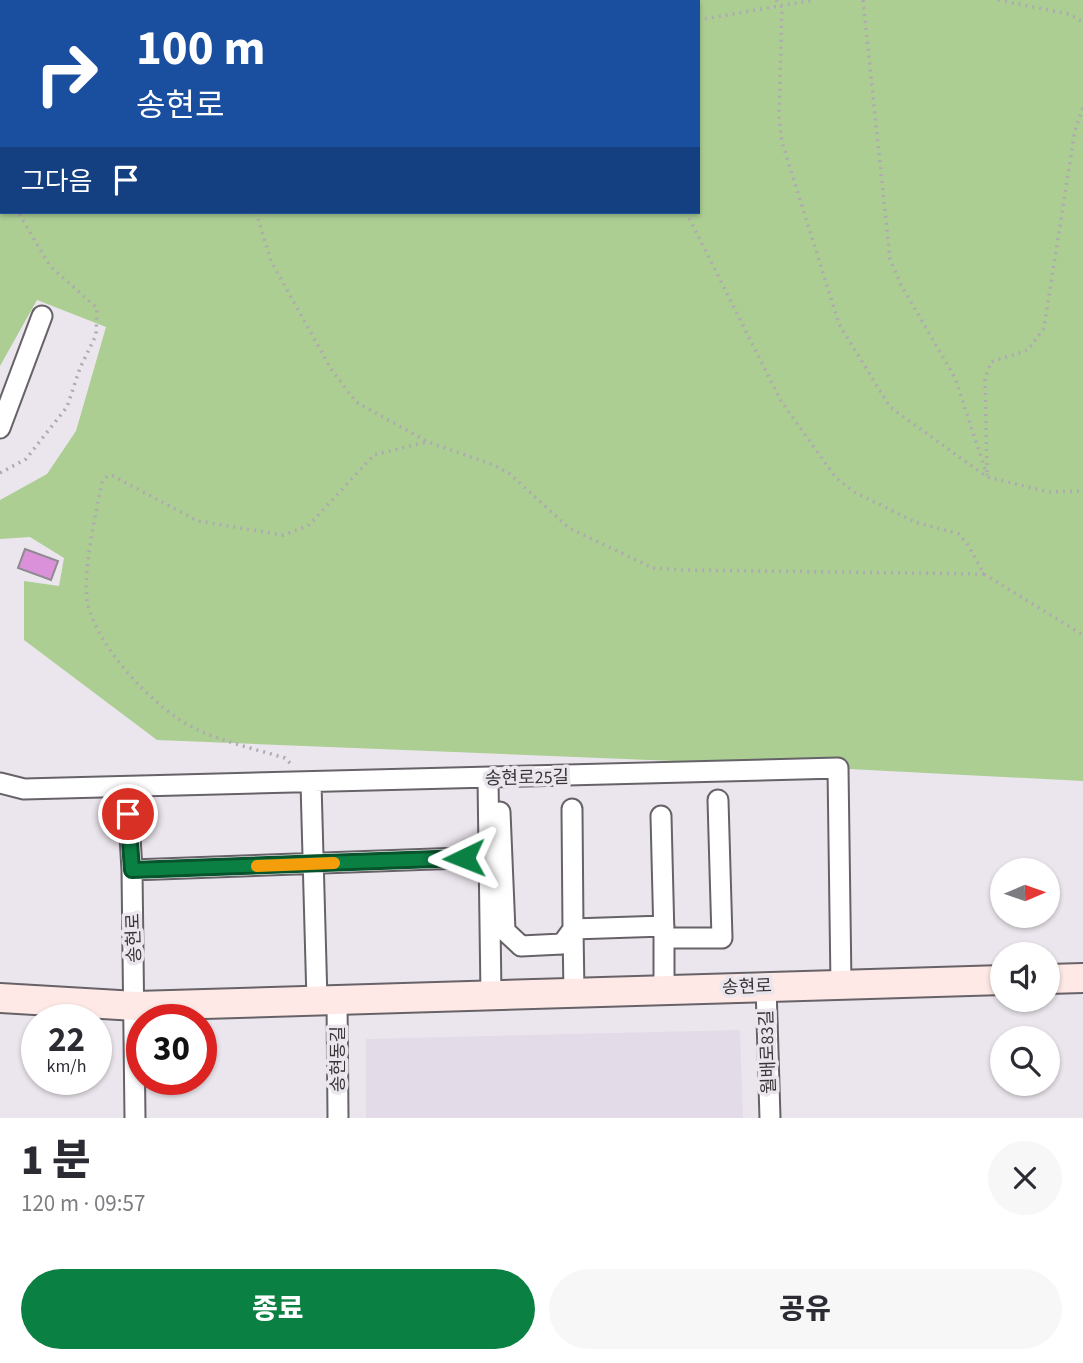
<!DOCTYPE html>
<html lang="ko">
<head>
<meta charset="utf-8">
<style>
  :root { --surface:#fff; --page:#f7f7f7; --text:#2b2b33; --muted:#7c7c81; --accent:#0b8043 }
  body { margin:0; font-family:"Source Sans 3","Noto Sans KR",sans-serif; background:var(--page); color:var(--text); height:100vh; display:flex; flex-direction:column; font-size:26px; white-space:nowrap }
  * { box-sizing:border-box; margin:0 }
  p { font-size:23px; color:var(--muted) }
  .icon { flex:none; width:38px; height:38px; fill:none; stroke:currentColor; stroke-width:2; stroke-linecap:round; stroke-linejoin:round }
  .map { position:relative; height:1118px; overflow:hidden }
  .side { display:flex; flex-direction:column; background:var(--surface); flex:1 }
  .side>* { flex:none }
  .banner { position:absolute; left:0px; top:0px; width:700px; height:214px; box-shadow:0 2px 5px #0004; background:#1a4fa0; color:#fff; overflow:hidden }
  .needle { width:46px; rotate:88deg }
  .fabs { position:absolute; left:990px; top:858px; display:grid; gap:14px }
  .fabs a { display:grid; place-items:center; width:70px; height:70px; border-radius:50%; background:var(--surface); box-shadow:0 2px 5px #0004; font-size:35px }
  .speed { position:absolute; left:21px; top:1004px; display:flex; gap:14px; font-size:35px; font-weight:700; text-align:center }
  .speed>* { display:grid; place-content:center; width:91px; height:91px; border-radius:50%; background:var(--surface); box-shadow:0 2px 5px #0004; line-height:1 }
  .speed small { font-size:18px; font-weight:400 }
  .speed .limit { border:10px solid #d22; background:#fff; color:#111 }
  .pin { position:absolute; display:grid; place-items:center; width:60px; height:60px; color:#fff; margin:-30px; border:4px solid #fff; border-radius:50%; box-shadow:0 2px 7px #0007 }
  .me { position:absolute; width:77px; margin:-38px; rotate:268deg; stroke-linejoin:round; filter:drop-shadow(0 0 5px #0008) }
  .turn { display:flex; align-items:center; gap:24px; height:147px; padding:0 21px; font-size:32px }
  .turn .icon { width:91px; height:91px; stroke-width:2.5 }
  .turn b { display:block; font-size:49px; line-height:60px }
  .then { display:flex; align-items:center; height:66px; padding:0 21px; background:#0003; gap:14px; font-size:26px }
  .round { display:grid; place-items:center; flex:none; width:74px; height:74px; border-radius:37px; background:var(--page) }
  .summary { display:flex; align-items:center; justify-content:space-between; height:119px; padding:0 21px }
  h1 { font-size:42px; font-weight:800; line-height:52px }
  .button { display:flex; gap:14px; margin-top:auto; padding:14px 21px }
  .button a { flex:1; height:80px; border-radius:42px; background:var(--accent); color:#fff; font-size:28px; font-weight:800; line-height:80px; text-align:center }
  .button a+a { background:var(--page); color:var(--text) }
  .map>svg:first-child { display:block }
  .built { fill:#e4dbe9 }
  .green { fill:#acce93; fill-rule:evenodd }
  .building { fill:#da91da; stroke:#8f8a8f; stroke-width:2 }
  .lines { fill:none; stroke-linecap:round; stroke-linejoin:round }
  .street-casing { stroke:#666268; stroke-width:23 }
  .secondary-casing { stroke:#666268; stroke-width:32 }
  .path { stroke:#aeaab0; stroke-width:3.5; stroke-dasharray:2 5; stroke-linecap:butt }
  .street { stroke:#fff; stroke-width:19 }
  .secondary { stroke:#ffe9e6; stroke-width:28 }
  .route-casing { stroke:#07532c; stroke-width:18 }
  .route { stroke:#0b8043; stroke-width:12 }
  .slow { stroke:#f59e0b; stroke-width:12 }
  .labels { text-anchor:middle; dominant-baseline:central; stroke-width:7; stroke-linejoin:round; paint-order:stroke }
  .street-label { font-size:18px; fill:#373538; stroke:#ebe6ed }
</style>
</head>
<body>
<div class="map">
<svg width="1083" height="1118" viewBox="0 0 1083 1118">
  <rect width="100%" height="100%" fill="#ebe6ed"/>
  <path class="built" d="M740,1030L743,1118H366V1039Z"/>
  <path class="green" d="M0,0H1083V781L772,765L157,740L24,640V581L59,586L64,558L30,537L0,539V500L47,474L76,431L106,327L37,300L0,366ZM2,2H698V212H2Z"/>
  <path class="building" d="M25,549L58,561L51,580L18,568Z"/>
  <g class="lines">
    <defs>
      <path id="street" d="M0,428L42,316
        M488,779L491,995
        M0,783L24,789L838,768L841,985
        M311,783L317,1001
        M127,787L132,870L489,857
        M500,812L505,931L521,946L562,944L573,929L572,809
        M661,816L664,937
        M132,870L135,1118
        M766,986L770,1118
        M664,989V938H722L718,800
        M574,993L573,929L664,926
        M337,1000L338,1118"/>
      <path id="secondary" d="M1048,979L1083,978
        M0,998L136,1006L1003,980"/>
    </defs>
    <use href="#street" class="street-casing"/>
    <use href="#secondary" class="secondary-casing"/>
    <path class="path" d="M208,0V2
      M318,0L322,2
      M776,0L782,7L779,119L782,142L839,324L890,407L987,477L1049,492L1083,491
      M863,0L890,259L901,285L955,378L987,475
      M998,0L1069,14L1083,22
      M644,2L646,0
      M698,20L814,0
      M0,177L2,180
      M256,212L271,261L331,369L356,402L428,442L494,465L510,474L569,528L653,568L685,570L984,574
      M686,212L781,401L836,478L854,492L915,522L959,534L968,545L984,574L1083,635
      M987,472L985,378L991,362L1028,350L1044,328L1075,130L1083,107
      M0,473L26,459L67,407L80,368L96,335L97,308L50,266L18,212
      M290,763L285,758C255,749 223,742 194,728C154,708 99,649 88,605C81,578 96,512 102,483L107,476H113L198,521L283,535L308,526L374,455L426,442"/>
    <use href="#street" class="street"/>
    <use href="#secondary" class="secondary"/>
  </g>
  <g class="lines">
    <defs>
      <path id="route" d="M128,814L132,870L464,858"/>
    </defs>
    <use href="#route" class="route-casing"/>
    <use href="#route" class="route"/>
    <path class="slow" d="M257,866L334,863"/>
  </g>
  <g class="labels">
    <g class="street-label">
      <text transform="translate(527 778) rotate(-1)">송현로25길</text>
      <text transform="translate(134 938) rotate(-92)">송현로</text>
      <text transform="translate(747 987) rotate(-2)">송현로</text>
      <text transform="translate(768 1052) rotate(-92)">월배로83길</text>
      <text transform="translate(338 1059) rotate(-90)">송현동길</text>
    </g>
  </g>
</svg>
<div class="fabs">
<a><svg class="needle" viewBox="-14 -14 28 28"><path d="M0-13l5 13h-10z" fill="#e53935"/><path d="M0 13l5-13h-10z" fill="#7c7c81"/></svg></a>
<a><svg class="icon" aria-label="sound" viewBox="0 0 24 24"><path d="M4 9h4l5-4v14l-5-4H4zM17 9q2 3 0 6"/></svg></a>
<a><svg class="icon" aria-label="search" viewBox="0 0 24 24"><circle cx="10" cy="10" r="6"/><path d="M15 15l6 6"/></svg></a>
</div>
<div class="speed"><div>22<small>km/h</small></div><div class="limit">30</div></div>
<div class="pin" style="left:128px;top:814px;background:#d93025"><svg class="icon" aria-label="arrive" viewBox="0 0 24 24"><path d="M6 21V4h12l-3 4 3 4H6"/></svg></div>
<svg class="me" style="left:464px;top:858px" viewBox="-20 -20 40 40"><path d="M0-17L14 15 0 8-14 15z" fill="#0b8043" stroke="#fff" stroke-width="4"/></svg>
<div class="banner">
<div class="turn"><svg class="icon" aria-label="right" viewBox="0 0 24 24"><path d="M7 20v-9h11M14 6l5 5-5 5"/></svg><div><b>100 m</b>송현로</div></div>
<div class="then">그다음<svg class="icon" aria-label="arrive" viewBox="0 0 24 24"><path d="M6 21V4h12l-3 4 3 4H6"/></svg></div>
</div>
</div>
<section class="side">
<div class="summary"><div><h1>1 분</h1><p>120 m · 09:57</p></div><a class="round"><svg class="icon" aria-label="close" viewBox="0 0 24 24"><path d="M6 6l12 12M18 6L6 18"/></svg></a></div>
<div class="button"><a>종료</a><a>공유</a></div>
</section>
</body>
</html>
